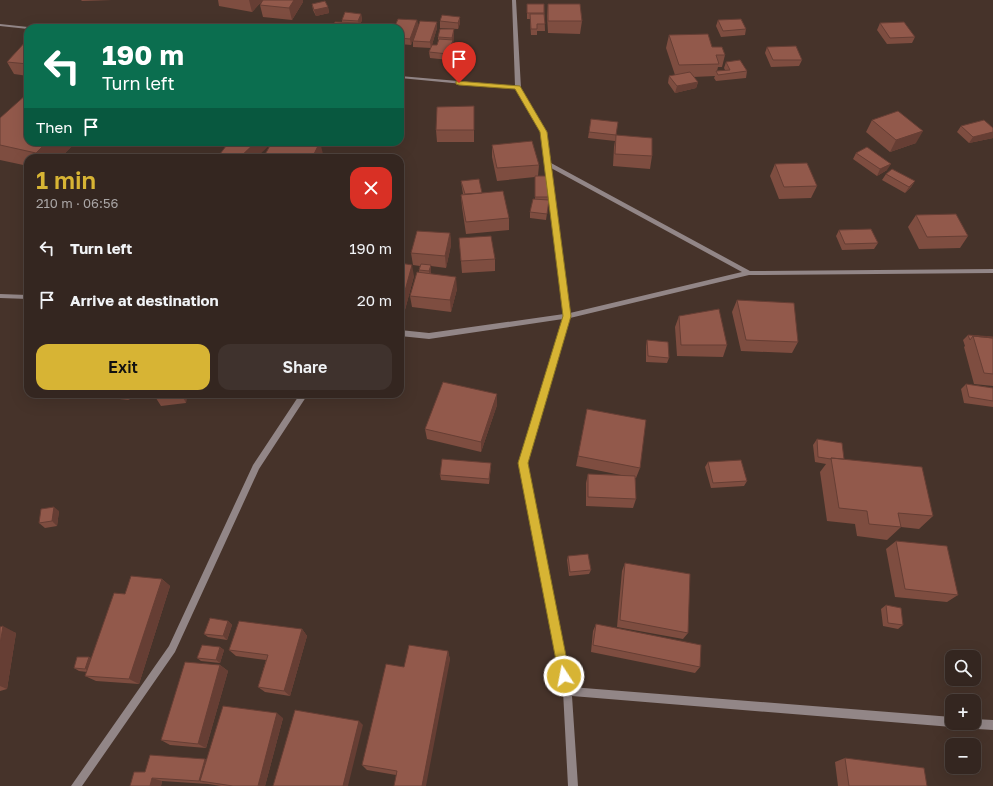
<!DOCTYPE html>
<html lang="en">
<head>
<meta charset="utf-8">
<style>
  :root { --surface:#342620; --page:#3f322d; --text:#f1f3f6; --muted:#a9a5a5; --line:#4e433e; --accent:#d7b434 }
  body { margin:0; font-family:"Golos Text",sans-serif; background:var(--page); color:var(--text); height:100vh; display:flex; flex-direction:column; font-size:15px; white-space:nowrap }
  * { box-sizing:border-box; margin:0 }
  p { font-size:13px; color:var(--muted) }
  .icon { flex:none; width:22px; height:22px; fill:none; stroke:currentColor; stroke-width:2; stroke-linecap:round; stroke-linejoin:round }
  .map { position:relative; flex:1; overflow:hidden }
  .details { position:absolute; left:24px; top:154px; width:380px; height:244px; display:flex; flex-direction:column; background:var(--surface); border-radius:12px; box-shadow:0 4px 16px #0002,0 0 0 1px var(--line) }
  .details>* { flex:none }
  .top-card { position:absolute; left:24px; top:24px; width:380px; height:122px; border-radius:12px; box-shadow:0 4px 16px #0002,0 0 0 1px var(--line); background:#0b6e4f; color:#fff; overflow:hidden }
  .buttons { position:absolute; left:945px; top:650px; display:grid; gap:8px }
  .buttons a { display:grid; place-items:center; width:36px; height:36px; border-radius:8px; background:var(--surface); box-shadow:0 4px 16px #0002,0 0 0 1px var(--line); font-size:20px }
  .pin { position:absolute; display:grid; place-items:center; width:34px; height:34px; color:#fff; margin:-41px -17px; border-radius:50% 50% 50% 0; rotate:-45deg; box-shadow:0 0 4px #0007 }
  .pin .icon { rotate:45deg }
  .me { position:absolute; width:44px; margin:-22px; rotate:349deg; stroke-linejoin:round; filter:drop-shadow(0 0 3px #0008) }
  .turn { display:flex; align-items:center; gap:14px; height:84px; padding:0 12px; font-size:18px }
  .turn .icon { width:52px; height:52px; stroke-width:2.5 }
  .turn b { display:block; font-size:28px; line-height:34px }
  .then { display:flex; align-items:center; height:38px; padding:0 12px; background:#0003; gap:8px; font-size:15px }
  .round { display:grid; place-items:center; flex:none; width:42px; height:42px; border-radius:12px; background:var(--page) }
  .headline { display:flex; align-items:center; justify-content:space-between; height:68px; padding:0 12px }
  h1 { font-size:24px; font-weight:600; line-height:30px; color:var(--accent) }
  .cta { display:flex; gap:8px; margin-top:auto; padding:8px 12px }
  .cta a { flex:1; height:46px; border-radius:12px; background:var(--accent); color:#111; font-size:16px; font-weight:600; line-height:46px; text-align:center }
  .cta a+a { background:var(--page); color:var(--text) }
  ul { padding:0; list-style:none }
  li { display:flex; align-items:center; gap:12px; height:52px; padding:0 12px }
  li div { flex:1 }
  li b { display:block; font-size:15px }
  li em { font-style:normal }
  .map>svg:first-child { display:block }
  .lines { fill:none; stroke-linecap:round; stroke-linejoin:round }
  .minor { fill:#928687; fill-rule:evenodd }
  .wall { fill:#7e4d40 }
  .shaded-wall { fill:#663e34 }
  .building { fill:#92594b; stroke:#663e34 }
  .route { fill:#d7b434; stroke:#8c7522 }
</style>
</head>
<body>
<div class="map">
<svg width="993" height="786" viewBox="0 0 993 786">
  <rect width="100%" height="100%" fill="#46332a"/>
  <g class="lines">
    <path class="minor" d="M512,0H516L521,88L547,132L551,163L750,271L993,269V273L749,275L570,318L527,463L571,687L952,717V723H956L955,725L952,727L572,696L578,786H568L563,691L519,463L563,319L429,339L400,336V330L429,333L564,314L541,132L516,89L400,78V76L515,86ZM551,168L742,272L570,313Z
      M0,24L28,27L30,28H28V29L0,26Z
      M0,294L28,295V299L0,298Z
      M300,394H308L259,469L175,652L82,786H71L169,646L253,465Z
      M974,719L993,720V730L961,728L958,726L956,723H974Z"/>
  </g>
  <path class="wall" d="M81,0H112L82,1Z
    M218,0H303V2L292,20L263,17L260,5L263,0L252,12L219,6Z
    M312,4L328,7L329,13L316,16L313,10Z
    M527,4H544L545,31H537V35H531L530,19H527Z
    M548,4L582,21L580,34L548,33L547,16Z
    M361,14L362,20L360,25L342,22V20Z
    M460,17V23L458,29L440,28V21Z
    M417,20L418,27L411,45L400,44V28Z
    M718,20L746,29L745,35L721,37L716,26Z
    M437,22V28L431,48L437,45L438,42V37L454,29L453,47L449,60L430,58L429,52L431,48L413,47V41Z
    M880,23L915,37L912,43L887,44L877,30Z
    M669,35L712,47L725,55L722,67H718L717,71L725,70L724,68L726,62L747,71L746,78L716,81L714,78L715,76L693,77L698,82L696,88L675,93L668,83L669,76L675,75L666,48Z
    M28,39V76L14,74L7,62Z
    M767,47L802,60L799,66L771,67L765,53Z
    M0,118L28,142H76L60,158H28V166L0,160Z
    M474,119V142H437L436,130Z
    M591,119L652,156L650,169L613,166L614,147L615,141L588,138Z
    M872,120L916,143L890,152L866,132Z
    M961,126L993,138L969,143L957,132Z
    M492,145L539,165L538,176L548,197V200H549L546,220L530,218V212L535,199V177L497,181L492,157Z
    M856,153L887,170L877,176L853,159Z
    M775,164L817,186L811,198L779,199L770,176Z
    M886,174L915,181L911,187L905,193L882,180Z
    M461,181L482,193L509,218V230L466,234L462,207L461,195L463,194L462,188Z
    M916,215L968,236L960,248L919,249L908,227Z
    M839,230L878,243L874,249L842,250L836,236Z
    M450,233L451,245L446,268L431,266V274L457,289L451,312L412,307L410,296L419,273V270L420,266L413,265L411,253Z
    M459,238L495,259V271L462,273Z
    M400,263L414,276L402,321H400Z
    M737,300L798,342L792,353L741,351L732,312Z
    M679,316L727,345L723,357L677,356L675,327Z
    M968,335L993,337V386L974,384L964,347L965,346L963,340Z
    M647,340L669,358L667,363L646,362V346Z
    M966,384L993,388V407L964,403L961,389Z
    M80,394H132L129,400L80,395Z
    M154,394H187L186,403L161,406L154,395Z
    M497,405L481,452L427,439L425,429Z
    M587,409L640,468L636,478H635L636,499L633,508L586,506V483L588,474L621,475L576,466Z
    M817,439L844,459L933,516L919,529L901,527L887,540L857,536L855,524L827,521L820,472L826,464L815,462L813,445Z
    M708,462L747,481L744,486L711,488L705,467Z
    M491,463L489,484L441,480L440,475Z
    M59,511L57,526L45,528L39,523Z
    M896,541L958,595L947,602L895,597L886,549Z
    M568,556L591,570L589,574L569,576L567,560Z
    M625,563L688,633L683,639L617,627L622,571Z
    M162,579L170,586L139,684L96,681L85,676L87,672L79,671L74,668L89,657L91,658Z
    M886,605L903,625L898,629L883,626L881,609Z
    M228,621L232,625L227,640L208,637L204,634Z
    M596,624L700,667L695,673L591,652L593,631Z
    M0,627L16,633L7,689L0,691Z
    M302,629L307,636L290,696L265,692L258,687L266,660L236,656L229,650Z
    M220,647L224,650L220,663L201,661L197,658Z
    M448,651L450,660L396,775L367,770L362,765L404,667Z
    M220,665L228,671L206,748L170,745L161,740Z
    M283,718L265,786H221L208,784L162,781L161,786H130L145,772L207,759Z
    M845,758L927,786H838L835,762Z"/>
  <path class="shaded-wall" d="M249,0H263L252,12Z
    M294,0H303V2L292,20L289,8Z
    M328,7L329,13L316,16L314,10Z
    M361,14L362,20L360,25V28H358L359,25L358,21Z
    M460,17V23L458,29V23Z
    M417,20L418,27L411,45L410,39Z
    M437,22V28L431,48L430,42Z
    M454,29L453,47L449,60L448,54L452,43V38Z
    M698,82L696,88L675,93L677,86Z
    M923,131L916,143L890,152L896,140Z
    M993,132V138L969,143L973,137Z
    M47,142H76L60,158H39L36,153Z
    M256,142H273L256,158H239Z
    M320,142L323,154L321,158H312Z
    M891,164L887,170L877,176L880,169Z
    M915,181L911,187L905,193L909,187Z
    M450,233L451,245L446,268L445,256Z
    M412,265L414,276L402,321L400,309Z
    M431,265V271L430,277L429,271Z
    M456,277L457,289L451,312L450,300Z
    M124,394H132L129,400Z
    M181,394H187L186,403Z
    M497,394V405L481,452V442Z
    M491,463V468L489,484V479Z
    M54,507L59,511L57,526L52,521Z
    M162,579L170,586L139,684L129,679Z
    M228,621L232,625L227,640L223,636Z
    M3,626L16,633L7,689L0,686V644Z
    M302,629L307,636L290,696L284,691Z
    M220,647L224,650L220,663L216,660Z
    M448,651L450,660L426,786H422Z
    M89,657L94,660L91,672L85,669Z
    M220,665L228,671L206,748L198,744Z
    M277,713L283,718L265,786H258Z
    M359,721L363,725L348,786H343Z
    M205,759L213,762L200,781L208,784L199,781Z
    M152,778L162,781L161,786H150Z"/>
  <path class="building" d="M263,0H294L289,8L260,5Z
    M325,1L328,7L314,10L312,4Z
    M527,4H544V13H527Z
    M548,4H580L582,21H548Z
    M345,12L361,14L358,21L342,20Z
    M530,14H544L545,24H537V29H531Z
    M442,15L460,17L458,23L440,21Z
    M398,19L417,20L410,39L400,38V28H394Z
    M741,19L746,29L723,31L718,20Z
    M420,21L437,22L430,42L413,41Z
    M335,22L360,23L358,28H332Z
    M904,22L915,37L890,38L880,23Z
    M377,24L378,28H369L368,25Z
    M440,29H454L452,38L438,37Z
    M708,34L712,47H722L725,55H716L719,64L679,65L669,35Z
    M28,39V64L7,62Z
    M439,39L453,40L448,54L429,52L432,45H437Z
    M796,46L802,60H773L767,47Z
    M740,60L747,71L718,75L716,71L730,70L726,62Z
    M690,72L698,82L677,86L669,76Z
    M28,93V142H47L36,153L0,145V118Z
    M474,106V130H436L437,107Z
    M898,111L923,131L896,140L872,120Z
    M591,119L618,122L616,135L589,132Z
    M984,120L993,128V132L973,137L961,126Z
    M616,135L652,138V156L615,154Z
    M532,141L539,165L497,168L492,145Z
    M229,142H256L239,158H217Z
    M272,142H320L312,158H263Z
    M867,147L891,164L880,169L856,153Z
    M807,163L817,186L784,187L775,164Z
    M892,169L915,181L909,187L886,174Z
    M535,176H547L548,197H535Z
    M479,179L482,193L465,194L461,181Z
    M503,191L509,218L466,222L461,195Z
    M533,199L549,200L547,214L530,212Z
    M956,214L968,236L927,237L916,215Z
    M871,229L878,243L845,244L839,230Z
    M417,231L450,233L445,256L411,253Z
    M491,236L495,259L461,261L459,238Z
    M400,263L412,265L400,309Z
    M421,264L431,265L429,271L419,270Z
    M417,272L456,277L450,300L410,296Z
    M737,300L794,303L798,342L746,340Z
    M719,309L727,345H681L679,316Z
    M968,335L993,337V338L973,336L970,340Z
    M973,336L993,338V374L984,373Z
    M647,340L668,342L669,358L648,356Z
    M443,382L497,394L481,442L425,429Z
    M966,384L993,388V401L969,397Z
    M154,394H164L154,395Z
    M587,409L646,420L640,468L578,456Z
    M817,439L842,443L844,459L831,458V459L818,457Z
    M831,458L922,467L933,516L898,513L901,527L869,524L867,511L839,508Z
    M442,459L491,463L489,479L440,475Z
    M741,460L747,481L713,483L708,462Z
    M588,474L635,476L636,499L588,497Z
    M54,507L52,521L39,523L41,509Z
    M896,541L947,546L958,595L905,589Z
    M588,554L591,570L570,572L568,556Z
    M625,563L690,574L688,633L620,620Z
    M131,576L162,579L129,679L85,676L114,593L125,594Z
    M886,605L901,608L903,625L888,623Z
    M210,618L228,621L223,636L204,634Z
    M239,621L302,629L284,691L258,687L268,655L229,650Z
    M596,624L701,645L700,667L593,645Z
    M3,626L0,644V627Z
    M202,645L220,647L216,660L197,658Z
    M409,645L448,651L422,786H394L397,771L362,765L386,664L404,667Z
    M77,657H89L85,669L74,668Z
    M185,662L220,665L198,744L161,740Z
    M223,706L277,713L258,786H233L200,781Z
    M295,710L359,721L343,786H273Z
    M150,755L205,759L199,781L152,778L150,786H130L134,772H145Z
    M845,758L924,768L927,786H849Z"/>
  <path class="route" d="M456,81L520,86L547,132L571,316L528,463L570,676L568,680L564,681L560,680L559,676L518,463L563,316L540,132L515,89L459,85L456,84Z"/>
</svg>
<div class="buttons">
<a><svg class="icon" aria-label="search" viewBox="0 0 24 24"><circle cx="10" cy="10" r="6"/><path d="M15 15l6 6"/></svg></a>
<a>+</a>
<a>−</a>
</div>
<div class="pin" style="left:459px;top:83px;background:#d93025"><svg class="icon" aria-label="arrive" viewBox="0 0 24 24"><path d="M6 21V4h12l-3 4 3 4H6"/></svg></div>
<svg class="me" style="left:564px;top:676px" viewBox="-20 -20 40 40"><circle r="17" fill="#d7b434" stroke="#fff" stroke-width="3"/><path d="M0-11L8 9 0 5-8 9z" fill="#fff"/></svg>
<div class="top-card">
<div class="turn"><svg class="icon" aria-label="left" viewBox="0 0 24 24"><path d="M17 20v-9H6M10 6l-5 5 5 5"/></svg><div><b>190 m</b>Turn left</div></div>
<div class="then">Then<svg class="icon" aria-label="arrive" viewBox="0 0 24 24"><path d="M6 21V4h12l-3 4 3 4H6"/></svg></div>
</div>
<section class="details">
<div class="headline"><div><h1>1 min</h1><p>210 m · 06:56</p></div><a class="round" style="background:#d93025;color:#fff"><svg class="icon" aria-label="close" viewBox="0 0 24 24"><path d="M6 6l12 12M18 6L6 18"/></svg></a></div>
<ul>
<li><svg class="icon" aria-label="left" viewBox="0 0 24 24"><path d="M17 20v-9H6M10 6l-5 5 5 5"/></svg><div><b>Turn left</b></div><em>190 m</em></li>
<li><svg class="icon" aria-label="arrive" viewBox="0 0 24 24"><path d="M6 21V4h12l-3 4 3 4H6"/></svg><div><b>Arrive at destination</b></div><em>20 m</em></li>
</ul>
<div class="cta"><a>Exit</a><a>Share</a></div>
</section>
</div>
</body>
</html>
